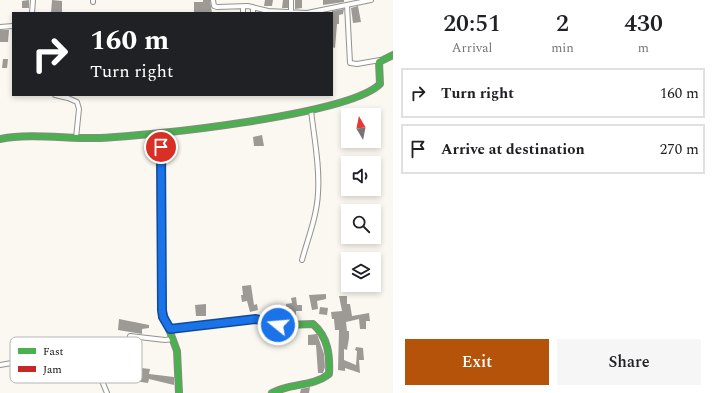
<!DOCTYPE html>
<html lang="en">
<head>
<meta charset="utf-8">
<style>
  :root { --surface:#fff; --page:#f6f6f6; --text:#202124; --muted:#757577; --line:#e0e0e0; --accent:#b45309 }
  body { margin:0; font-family:Spectral,serif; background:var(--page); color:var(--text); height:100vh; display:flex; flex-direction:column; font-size:15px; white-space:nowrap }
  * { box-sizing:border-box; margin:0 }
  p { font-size:13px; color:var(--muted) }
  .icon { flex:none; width:22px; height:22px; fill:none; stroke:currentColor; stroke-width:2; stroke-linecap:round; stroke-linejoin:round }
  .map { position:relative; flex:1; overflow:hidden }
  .sheet { display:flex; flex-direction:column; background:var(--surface); width:320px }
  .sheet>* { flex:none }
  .guide { position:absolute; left:12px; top:12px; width:321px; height:84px; border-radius:0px; box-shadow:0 2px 6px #0003; background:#202124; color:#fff; overflow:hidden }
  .needle { width:26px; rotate:350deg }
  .controls { position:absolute; left:341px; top:108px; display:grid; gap:8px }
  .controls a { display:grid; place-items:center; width:40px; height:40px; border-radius:0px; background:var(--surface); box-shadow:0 2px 6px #0003; font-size:20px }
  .pin { position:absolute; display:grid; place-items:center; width:34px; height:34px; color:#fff; margin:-17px; border:2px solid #fff; border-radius:50%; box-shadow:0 1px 4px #0007 }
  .me { position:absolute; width:44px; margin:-22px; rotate:287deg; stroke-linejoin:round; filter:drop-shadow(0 0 3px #0008) }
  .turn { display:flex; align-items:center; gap:14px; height:84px; padding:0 12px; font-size:18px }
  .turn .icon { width:52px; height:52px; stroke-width:2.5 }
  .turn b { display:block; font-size:28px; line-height:34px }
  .eta { display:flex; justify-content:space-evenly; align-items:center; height:68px; text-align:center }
  .eta b { font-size:24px; font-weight:600; line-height:28px }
  .action { display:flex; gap:8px; margin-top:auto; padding:8px 12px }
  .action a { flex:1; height:46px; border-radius:0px; background:var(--accent); color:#fff; font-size:16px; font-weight:600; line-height:46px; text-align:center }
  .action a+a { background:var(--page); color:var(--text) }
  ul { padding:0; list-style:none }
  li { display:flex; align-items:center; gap:12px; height:50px; margin:0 8px 6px; padding:0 4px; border:2px solid var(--line); border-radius:0px }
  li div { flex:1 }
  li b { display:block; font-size:15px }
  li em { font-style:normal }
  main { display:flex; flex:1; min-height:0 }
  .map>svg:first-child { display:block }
  .building { fill:#9d9a96 }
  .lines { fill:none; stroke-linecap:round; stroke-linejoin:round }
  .street-casing { stroke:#93928f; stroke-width:6 }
  .fast-casing { stroke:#8a8985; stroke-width:8 }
  .jam-casing { stroke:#8a8985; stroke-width:8 }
  .street { stroke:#fefefd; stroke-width:4 }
  .fast { stroke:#4caf50; stroke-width:6 }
  .jam { stroke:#c62828; stroke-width:6 }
  .route-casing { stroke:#114b97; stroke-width:10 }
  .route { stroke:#1a73e8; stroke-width:7 }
  .key { fill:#fff; stroke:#b6b6b6; stroke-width:1 }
  .key-label { font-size:11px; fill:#0c0c0c }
</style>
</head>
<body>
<main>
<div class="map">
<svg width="393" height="393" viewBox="0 0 393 393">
  <rect width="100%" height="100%" fill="#faf8f0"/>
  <path class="building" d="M29,0V8H22V1Z
    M52,0L62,1V13H51Z
    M203,0H210L212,13H194V2H203Z
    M265,0H273L272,6H264Z
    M283,0H288V8H282Z
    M295,0H302V8L295,9Z
    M323,0H344V2L323,5Z
    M358,6L361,22L353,23L351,8Z
    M344,9L343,14L339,15V24H337L335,48L332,47V11Z
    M0,30H9L8,42H0Z
    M3,59H8L7,68H2Z
    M262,135L264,146H254L253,137Z
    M251,285L254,305L257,304L258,310L250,312L247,301L242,302L241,295H243L242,286Z
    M326,294V299L317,301L318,309L312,310L309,295Z
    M339,296H347V304H350L352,316L369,313L370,321H366V329H360L359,319L346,322L347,331H349V338L347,350L344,349V360L356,365L357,351L355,350L356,347L363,348L364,360H359L360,373L345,368V371L338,370L339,330H335L334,319H332L331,312L342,311Z
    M296,297L297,305H302V311H296V316L288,317L286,304L292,303L291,298Z
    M206,304V316H196L195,305Z
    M320,307L328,308L327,315L319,314Z
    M119,319L149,325V328L142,329V334L118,330Z
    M317,334L324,354L325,367L323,373H318L316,345H308V335Z
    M115,365L150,369L149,374L174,377V385L149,379L148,383L114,378Z
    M310,387L309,393H300L301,389Z"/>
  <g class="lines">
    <defs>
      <path id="street" d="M93,0V2
        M213,0L214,6L217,7L248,6L268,11L307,13L371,0
        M347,5L350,63L357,64L380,60
        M291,12V0
        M32,13L33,0
        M243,13V7
        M253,13V7
        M0,27L13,26
        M55,95L68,98L77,102L79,109L76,138
        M302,260C308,238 317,216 318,193C320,166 314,138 311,110
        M130,336L165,340L173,339
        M0,365L23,361L91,374L102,381L107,393"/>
      <path id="fast" d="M160,133L162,310L177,351L179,393
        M0,139C30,133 68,139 100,138C150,136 349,115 380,84L379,62L393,55
        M272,393C290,383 313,387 329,374C330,355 328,337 313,324L285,325"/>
      <path id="jam" d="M170,329L256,319L274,325H285"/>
    </defs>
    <use href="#street" class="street-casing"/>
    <use href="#fast" class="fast-casing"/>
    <use href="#jam" class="jam-casing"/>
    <use href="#street" class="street"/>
    <use href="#fast" class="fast"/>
    <use href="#jam" class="jam"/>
  </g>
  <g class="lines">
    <defs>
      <path id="route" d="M161,147L162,310L163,317L170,329L256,319L278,325"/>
    </defs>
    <use href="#route" class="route-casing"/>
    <use href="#route" class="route"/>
  </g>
  <rect x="10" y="337" width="132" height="46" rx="6" class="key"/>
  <rect x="18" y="348" width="18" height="6" fill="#4caf50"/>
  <rect x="18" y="366" width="18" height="6" fill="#c62828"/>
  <g class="key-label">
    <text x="43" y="355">Fast</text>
    <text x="43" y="373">Jam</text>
  </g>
</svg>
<div class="controls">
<a><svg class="needle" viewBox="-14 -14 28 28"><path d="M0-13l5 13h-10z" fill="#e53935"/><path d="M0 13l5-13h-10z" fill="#757577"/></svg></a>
<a><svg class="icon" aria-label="sound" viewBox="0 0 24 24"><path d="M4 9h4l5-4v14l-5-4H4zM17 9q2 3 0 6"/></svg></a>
<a><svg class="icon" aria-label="search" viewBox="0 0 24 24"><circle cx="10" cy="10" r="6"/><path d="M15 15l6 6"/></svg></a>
<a><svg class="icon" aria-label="layers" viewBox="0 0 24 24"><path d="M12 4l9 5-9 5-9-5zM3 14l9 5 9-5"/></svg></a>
</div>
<div class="pin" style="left:161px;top:147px;background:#d93025"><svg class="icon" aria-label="arrive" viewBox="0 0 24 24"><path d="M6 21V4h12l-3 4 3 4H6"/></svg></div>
<svg class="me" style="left:278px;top:325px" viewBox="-20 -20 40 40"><circle r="17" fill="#1a73e8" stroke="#fff" stroke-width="3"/><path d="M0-11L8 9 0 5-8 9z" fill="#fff"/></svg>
<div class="guide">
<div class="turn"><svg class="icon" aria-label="right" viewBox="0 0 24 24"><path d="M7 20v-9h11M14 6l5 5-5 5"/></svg><div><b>160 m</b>Turn right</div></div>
</div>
</div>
<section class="sheet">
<div class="eta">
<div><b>20:51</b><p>Arrival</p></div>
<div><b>2</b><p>min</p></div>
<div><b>430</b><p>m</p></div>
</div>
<ul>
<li><svg class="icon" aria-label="right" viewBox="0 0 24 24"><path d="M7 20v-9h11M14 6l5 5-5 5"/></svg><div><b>Turn right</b></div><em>160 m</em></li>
<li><svg class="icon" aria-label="arrive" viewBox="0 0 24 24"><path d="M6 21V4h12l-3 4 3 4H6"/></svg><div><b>Arrive at destination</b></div><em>270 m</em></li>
</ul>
<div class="action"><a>Exit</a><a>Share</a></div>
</section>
</main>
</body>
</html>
